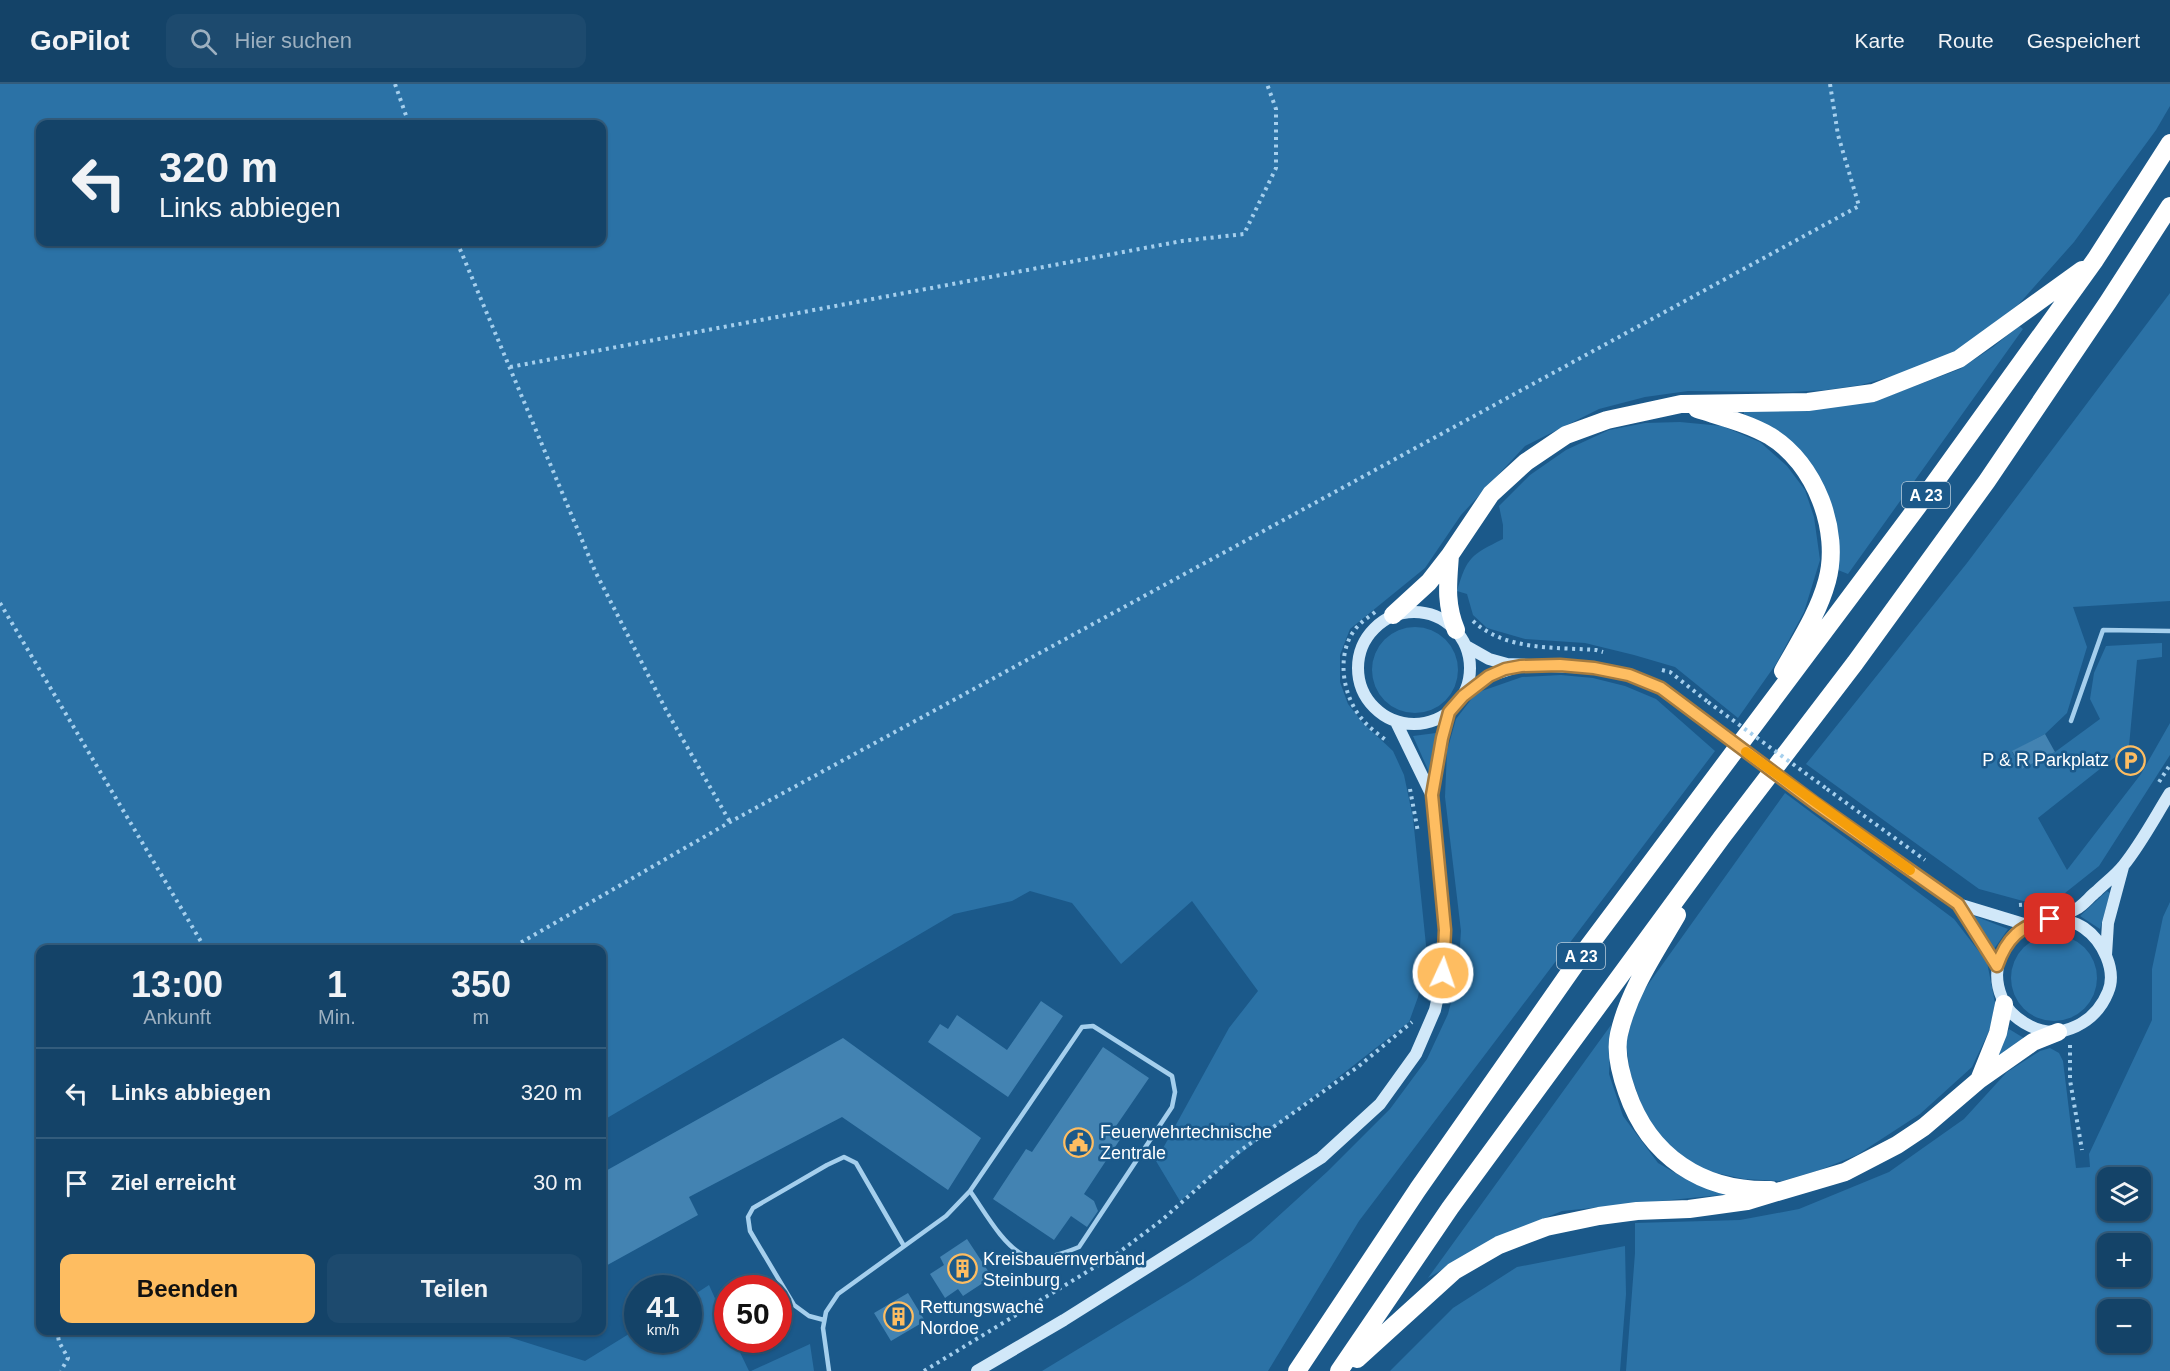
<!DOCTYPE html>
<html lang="de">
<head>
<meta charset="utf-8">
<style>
  :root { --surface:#144368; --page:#1d4a6e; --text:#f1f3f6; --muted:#9db0c0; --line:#335c7c; --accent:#febd61 }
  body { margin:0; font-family:Arial,sans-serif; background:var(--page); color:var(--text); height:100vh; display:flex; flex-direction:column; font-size:22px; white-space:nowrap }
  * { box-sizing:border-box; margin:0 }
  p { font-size:20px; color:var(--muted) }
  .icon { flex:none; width:33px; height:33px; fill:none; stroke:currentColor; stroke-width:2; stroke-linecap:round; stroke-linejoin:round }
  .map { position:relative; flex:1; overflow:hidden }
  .details { position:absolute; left:36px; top:861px; width:570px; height:390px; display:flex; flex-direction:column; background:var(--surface); border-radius:12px; box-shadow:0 2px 4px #0004,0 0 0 2px var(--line) }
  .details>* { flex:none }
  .top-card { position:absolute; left:36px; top:36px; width:570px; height:126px; border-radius:12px; box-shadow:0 2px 4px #0004,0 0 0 2px var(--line); background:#144368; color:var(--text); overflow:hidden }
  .buttons { position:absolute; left:2097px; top:1083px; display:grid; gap:12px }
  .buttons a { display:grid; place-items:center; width:54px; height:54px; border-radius:12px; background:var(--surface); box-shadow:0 2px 4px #0004,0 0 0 2px var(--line); font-size:30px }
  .speed { position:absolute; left:624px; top:1191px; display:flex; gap:12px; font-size:30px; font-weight:700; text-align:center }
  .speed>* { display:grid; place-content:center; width:78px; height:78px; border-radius:50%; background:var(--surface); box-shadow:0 2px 4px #0004,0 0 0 2px var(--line); line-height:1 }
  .speed small { font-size:15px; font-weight:400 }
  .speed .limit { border:9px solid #d22; background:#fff; color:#111 }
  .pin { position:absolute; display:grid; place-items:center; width:51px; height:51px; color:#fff; margin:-26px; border-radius:12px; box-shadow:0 3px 9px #0006 }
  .me { position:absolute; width:66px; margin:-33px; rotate:3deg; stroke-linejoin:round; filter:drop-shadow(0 0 4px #0008) }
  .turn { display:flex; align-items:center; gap:21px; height:126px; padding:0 24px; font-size:27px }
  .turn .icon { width:78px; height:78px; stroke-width:2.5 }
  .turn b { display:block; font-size:42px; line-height:51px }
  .eta { display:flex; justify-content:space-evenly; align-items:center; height:102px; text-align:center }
  .eta b { font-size:36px; font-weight:700; line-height:42px }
  .primary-button { display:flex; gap:12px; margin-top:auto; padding:12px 24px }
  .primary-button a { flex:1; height:69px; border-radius:12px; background:var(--accent); color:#111; font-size:24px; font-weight:700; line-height:69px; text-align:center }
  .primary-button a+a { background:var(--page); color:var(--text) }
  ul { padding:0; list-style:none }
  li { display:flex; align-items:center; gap:18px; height:90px; padding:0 24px; border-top:2px solid var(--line) }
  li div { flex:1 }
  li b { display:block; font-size:22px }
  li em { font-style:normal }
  header { display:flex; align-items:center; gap:36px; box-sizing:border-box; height:84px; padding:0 30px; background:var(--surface); border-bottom:2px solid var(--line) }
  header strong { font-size:28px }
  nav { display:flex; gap:33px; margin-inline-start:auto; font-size:21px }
  .search { width:420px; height:54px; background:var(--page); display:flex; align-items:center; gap:15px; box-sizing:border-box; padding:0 21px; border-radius:12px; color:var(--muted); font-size:22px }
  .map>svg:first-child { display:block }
  .green { fill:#2b72a6; fill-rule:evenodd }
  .building { fill:#4383b2 }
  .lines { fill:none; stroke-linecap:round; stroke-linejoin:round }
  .path { stroke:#a5cfed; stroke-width:4; stroke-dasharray:3 4.5; stroke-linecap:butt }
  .lane { stroke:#a5cfed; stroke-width:4.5 }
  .secondary { stroke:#d1e8f9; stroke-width:12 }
  .highway { stroke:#fff; stroke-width:18 }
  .path-bridge { stroke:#a5cfed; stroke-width:4; stroke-dasharray:3 4.5; stroke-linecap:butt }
  .secondary-bridge { stroke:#d1e8f9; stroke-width:12 }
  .route-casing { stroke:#a57b3f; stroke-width:15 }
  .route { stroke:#febd61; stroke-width:10 }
  .slow { stroke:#f59e0b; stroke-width:10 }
  .labels { text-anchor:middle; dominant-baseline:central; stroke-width:5; stroke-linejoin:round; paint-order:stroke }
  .shield { fill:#1b598a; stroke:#bbcddc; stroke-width:1.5 }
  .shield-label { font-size:16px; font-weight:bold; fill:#fff }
  .poi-label { font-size:18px; fill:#fff; stroke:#1b598a; text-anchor:start }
</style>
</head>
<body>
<header>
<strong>GoPilot</strong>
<div class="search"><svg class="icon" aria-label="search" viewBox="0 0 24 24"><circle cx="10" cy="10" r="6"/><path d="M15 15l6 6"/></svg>Hier suchen</div>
<nav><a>Karte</a><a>Route</a><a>Gespeichert</a></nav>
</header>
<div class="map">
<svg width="2170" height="1287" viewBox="0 0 2170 1287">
  <rect width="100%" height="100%" fill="#1b598a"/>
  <path class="green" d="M0,0H2170V22L2156,46L2074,158L2018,221L1954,269L1907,288L1861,301L1826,306L1790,308L1688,307L1645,313L1599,325L1525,362L1461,431L1425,484L1350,545L1340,571V598L1348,620L1363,639L1393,667L1404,691L1413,734L1427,871L1418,913L1409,938L1180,1117L1156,1077L1229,944L1258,907L1192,817L1121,880L1072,819L1030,807L1012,817L954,830L602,1037V866H40V1246L503,1247L506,1252L585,1277L637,1245L638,1256H688L689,1214L709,1201L727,1241L728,1256H734L749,1287H0ZM40,40H602V158H40Z
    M2170,209V517L2073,523L2087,563L2067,629L2045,650L2012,668L2022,685L2055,668L2100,635L2090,615L2094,589L2106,562L2162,559V573L2137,576L2129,662L2038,734L2067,786L2141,690L2170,639V671L2099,782L2060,813L2043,817H2023L1979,805L1806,680L1967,479Z
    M2019,242L2023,245L1848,490L1838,486L1836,445L1774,346L1744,330V325L1875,317L1960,285L1993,263Z
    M1680,338L1722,342L1760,358L1787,382L1805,406L1814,433L1820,476L1804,528L1776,580L1738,634L1675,583L1634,571L1585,559L1525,555L1487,544L1473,531L1467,510L1457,507C1467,473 1471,471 1503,455V441L1499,422L1530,391L1566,366L1609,346L1645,339Z
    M1372 586a43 43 0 1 1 86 0a43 43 0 1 1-86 0Z
    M1561,591L1593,594L1625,602L1656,615L1715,667L1359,1137L1268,1287H1042L1190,1197L1251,1157L1328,1087L1390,1025L1427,975L1448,930L1458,891L1461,847L1445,713L1447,667L1456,635L1476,609L1522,593Z
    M1436,649L1432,686L1429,688L1413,652Z
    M1785,709L1954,835L1987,878L1995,919L1990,945L1972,983L1920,1030L1857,1071L1820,1086L1782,1097L1744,1095L1707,1087L1677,1071L1659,1055L1643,1025L1630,989L1626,959L1637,916Z
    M2107,807L2110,809L2100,845L2080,832Z
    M2170,818V1287H1626L1635,1169V1139L1740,1136L1799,1125L1889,1088L1964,1035L2007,988L2040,967L2050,964L2059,969L2063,977L2076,1084L2090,1083L2089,1070L2152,936V885L2163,833ZM2108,1094H2140V1126H2108ZM2108,1160H2140V1192H2108ZM2108,1226H2140V1258H2108Z
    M1972,831L2008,845L1994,865L1971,835Z
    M2011 894a43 43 0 1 1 86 0a43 43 0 1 1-86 0Z
    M1611,941L1609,990L1623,1032L1658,1079L1684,1094L1730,1110L1562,1127L1492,1156L1428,1194Z
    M2009,945L2027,956L1998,975L1994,974Z
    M1625,1162L1626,1210L1620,1287H1390L1453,1224L1517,1183Z
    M810,1260L814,1287H751Z"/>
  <path class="building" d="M2045,650L2055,668L2022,685L2012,667Z
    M1041,917L1063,932L1008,1013L928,958L940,940L948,945L957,931L1007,966Z
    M843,954L981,1054L948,1106L842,1033L689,1113L698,1131L602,1184V1089Z
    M1103,963L1149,994L1114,1045L1123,1051L1084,1110L1094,1117L1098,1127L1087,1143L1071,1132L1054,1156L993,1115L1026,1065L1032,1068Z
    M967,1155L992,1193L963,1212L958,1205L945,1214L930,1190L944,1181L940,1173Z
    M908,1209L925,1237L891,1257L874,1229Z"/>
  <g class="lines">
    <path class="path" d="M395,0L409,40
      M457,158L595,487L666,626L730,738
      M510,283L1182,157L1244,150L1276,84V25L1267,0
      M0,519L206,866
      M1375,528C1369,533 1362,537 1357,543C1335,568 1342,613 1363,636C1370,645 1380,651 1388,658
      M1473,537C1506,567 1555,563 1596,566L1603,568
      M1662,586L1670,588L1708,618
      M2159,698L2170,681
      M1410,705L1418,748
      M1827,705L1925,776
      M2019,821L2042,819
      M508,866L730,738L1859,122L1838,51L1830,0
      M2070,961V996L2082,1066
      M57,1246L59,1258L68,1274L61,1287
      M924,1287L1118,1169L1162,1136L1237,1069L1359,982L1412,938"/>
    <path class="lane" d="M2071,637L2103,546L2170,547
      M824,1236L809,1232L794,1221L750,1147L748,1133L753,1124L827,1081L844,1073L856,1079L904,1162
      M829,1287L823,1244L826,1228L838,1210L946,1132L970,1107L1082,943L1093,942L1172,992L1175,1008L1172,1023L1079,1163C1065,1169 1039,1178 1024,1171C1003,1162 983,1125 970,1107"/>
    <path class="secondary" d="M1358 584a56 56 0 1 1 112 0a56 56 0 1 1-112 0Z
      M1466,562L1489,575L1507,580L1594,584L1629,591L1661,604L1697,632
      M1464,611L1489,592L1517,583
      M1396,638L1432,712
      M1816,720L1958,820L2027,841
      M1958,820L1997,882
      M2050,835C2062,836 2074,837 2084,844C2103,857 2117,887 2108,908C2096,938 2061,958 2030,942C2018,936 2007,927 2002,914C1993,893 1997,872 2011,854C2027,834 2055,837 2076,825C2084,821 2090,812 2097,807C2105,799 2116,791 2123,782C2141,760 2155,733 2170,709
      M2106,871L2108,839L2123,783
      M977,1287L1064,1236L1321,1074L1380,1020L1416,970L1435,926L1443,889L1445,846L1432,712L1442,654L1449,628"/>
    <path class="highway" d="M1697,325C1722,333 1747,339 1770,352C1815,379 1841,447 1827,497C1818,530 1799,558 1783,587
      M1450,471C1448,499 1445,519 1456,546
      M1393,531L1429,498L1450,471L1491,410L1526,378L1566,351L1607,336L1681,320L1808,318L1873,309L1959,275L2082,186
      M1677,831C1655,869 1629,906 1619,950C1615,967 1621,991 1627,1008C1649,1072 1702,1108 1771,1106
      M1979,996L1998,949L2004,920
      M1357,1275L1454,1187L1499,1161L1546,1143L1599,1132L1637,1127L1689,1125L1747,1117L1845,1088L1897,1061L1924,1043L1979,996L2033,958L2058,948
      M1297,1287L1418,1105L1579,875L1918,422L2095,176L2170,59
      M1339,1287L1450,1124L1722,753L1855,579L1987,397L2108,218L2170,122"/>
    <path class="path-bridge" d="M1708,618L1827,705"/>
    <path class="secondary-bridge" d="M1697,632L1816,720"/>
  </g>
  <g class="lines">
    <defs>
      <path id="route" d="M1443,889L1445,846L1432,711L1442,654L1449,628L1463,612L1489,592L1505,585L1521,582L1560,581L1594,584L1629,591L1661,604L1816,720L1958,820L1997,882C2006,855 2021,840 2050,835"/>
    </defs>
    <use href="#route" class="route-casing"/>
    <use href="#route" class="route"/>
    <path class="slow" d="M1746,668L1910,786"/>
  </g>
  <defs>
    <symbol id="parking-ring" viewBox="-11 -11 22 22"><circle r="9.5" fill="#1b598a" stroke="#febd61" stroke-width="1.5"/><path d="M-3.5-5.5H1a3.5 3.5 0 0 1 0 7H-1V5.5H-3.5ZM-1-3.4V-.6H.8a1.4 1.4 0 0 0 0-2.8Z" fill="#febd61"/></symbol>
    <symbol id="civic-ring" viewBox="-11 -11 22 22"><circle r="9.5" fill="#1b598a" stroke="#febd61" stroke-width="1.5"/><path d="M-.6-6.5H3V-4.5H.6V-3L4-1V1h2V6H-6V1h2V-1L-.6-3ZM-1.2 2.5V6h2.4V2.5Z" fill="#febd61"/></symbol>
    <symbol id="building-ring" viewBox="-11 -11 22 22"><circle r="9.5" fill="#1b598a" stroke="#febd61" stroke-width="1.5"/><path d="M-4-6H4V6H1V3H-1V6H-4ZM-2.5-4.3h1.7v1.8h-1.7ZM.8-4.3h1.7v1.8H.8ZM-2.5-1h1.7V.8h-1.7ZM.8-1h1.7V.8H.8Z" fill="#febd61"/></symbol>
  </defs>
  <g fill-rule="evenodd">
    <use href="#parking-ring" x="2114" y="660" width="33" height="33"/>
    <use href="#civic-ring" x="1062" y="1042" width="33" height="33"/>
    <use href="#building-ring" x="946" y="1168" width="33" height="33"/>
    <use href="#building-ring" x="882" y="1216" width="33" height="33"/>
  </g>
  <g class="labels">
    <g class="shield">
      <rect x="1902" y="398" width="48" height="26" rx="4.5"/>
      <rect x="1557" y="859" width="48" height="26" rx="4.5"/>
    </g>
    <g class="shield-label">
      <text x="1926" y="411">A 23</text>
      <text x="1581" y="872">A 23</text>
    </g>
    <g class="poi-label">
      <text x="2109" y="676" text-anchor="end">P &amp; R Parkplatz</text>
      <text x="1100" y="1048">Feuerwehrtechnische<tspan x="1100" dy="21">Zentrale</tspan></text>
      <text x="983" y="1175">Kreisbauernverband<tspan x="983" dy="21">Steinburg</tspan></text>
      <text x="920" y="1223">Rettungswache<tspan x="920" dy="21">Nordoe</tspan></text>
    </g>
  </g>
</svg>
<div class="buttons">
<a><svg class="icon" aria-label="layers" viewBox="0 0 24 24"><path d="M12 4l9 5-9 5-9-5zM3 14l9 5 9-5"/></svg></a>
<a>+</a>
<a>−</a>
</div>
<div class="speed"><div>41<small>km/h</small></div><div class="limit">50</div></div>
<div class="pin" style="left:2050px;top:835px;background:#d93025"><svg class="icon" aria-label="arrive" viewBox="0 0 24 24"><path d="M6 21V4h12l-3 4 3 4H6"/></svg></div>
<svg class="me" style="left:1443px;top:889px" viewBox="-20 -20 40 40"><circle r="17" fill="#febd61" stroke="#fff" stroke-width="3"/><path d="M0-11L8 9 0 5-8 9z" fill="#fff"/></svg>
<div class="top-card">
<div class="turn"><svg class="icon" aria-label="left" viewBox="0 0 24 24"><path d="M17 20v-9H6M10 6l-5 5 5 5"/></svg><div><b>320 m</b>Links abbiegen</div></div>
</div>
<section class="details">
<div class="eta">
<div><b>13:00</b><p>Ankunft</p></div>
<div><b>1</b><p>Min.</p></div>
<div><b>350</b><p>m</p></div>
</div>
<ul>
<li><svg class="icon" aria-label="left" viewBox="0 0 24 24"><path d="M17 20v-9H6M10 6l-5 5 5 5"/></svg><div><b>Links abbiegen</b></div><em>320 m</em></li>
<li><svg class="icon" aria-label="arrive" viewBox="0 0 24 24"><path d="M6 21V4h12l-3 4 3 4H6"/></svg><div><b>Ziel erreicht</b></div><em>30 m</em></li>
</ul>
<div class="primary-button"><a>Beenden</a><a>Teilen</a></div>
</section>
</div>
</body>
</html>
